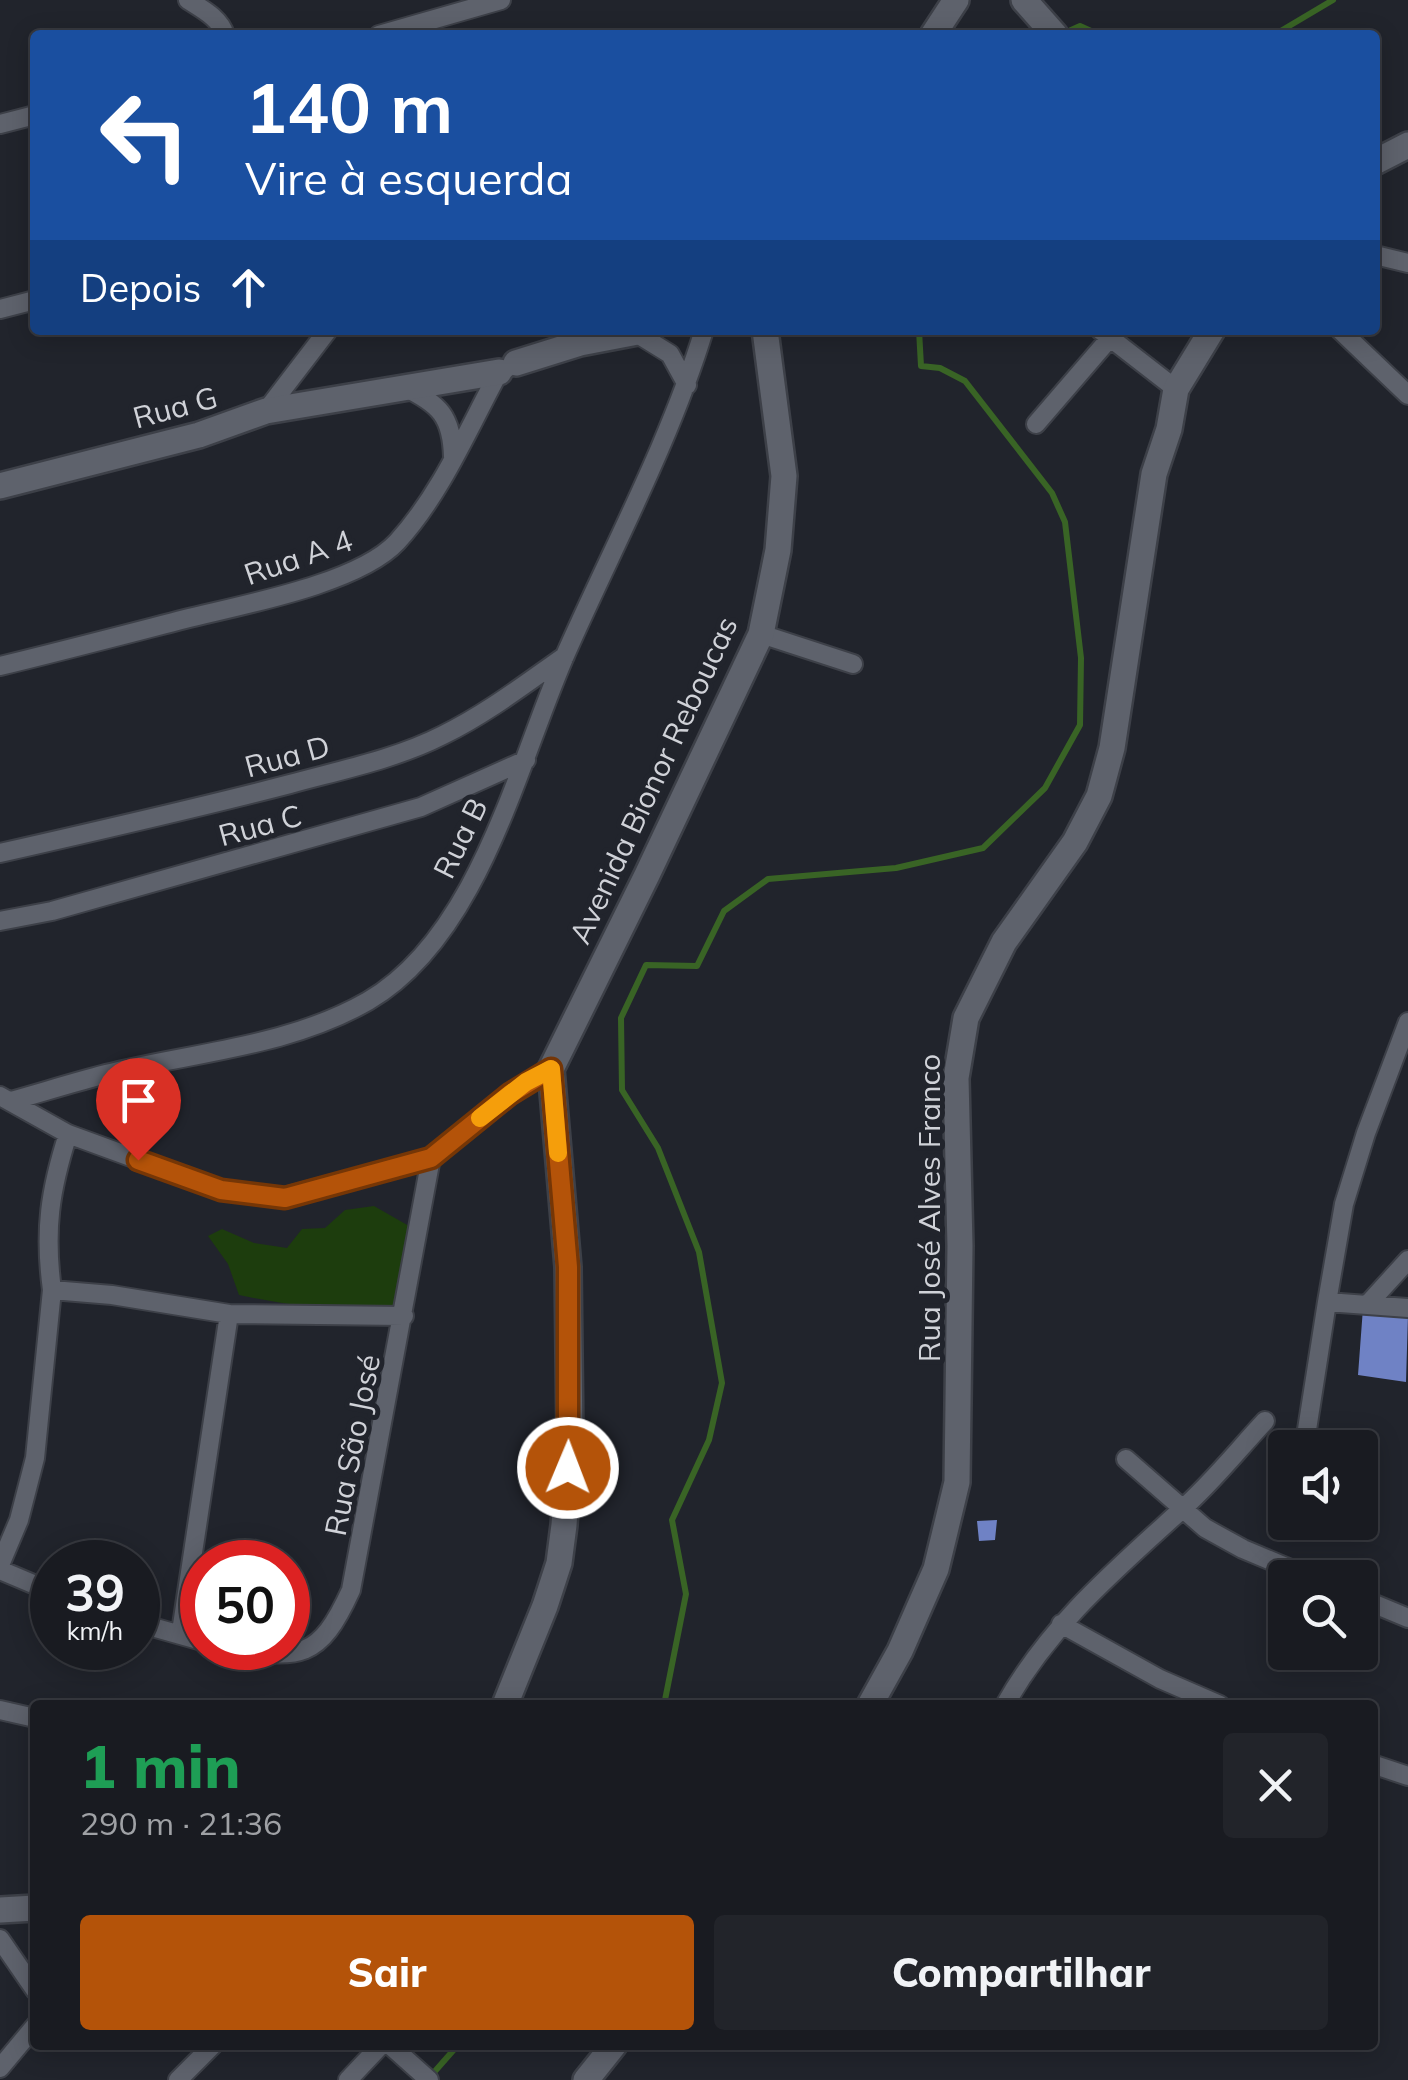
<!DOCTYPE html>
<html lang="pt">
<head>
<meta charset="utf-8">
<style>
  :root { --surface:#191b21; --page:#22242a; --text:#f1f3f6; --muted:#9fa1a5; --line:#37393f; --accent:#b45309 }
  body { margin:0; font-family:Mulish,sans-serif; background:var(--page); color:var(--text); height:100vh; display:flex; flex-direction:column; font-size:38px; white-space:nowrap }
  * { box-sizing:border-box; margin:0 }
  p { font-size:32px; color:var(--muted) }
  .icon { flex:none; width:55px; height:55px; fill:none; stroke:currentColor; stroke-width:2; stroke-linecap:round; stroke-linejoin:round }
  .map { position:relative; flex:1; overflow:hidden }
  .drawer { position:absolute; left:30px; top:1700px; width:1348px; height:350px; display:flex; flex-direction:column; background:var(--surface); border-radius:10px; box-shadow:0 5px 25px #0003,0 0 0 2px var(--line) }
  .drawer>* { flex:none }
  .guide { position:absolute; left:30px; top:30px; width:1350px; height:305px; border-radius:10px; box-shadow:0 5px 25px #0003,0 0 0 2px var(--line); background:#1a4fa0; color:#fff; overflow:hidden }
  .controls { position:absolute; left:1268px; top:1430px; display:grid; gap:20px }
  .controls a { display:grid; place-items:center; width:110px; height:110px; border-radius:10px; background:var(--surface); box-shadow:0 5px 25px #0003,0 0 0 2px var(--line); font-size:50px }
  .speed { position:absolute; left:30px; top:1540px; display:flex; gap:20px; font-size:50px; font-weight:700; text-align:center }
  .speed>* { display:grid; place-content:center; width:130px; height:130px; border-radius:50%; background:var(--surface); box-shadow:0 5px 25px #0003,0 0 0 2px var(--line); line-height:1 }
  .speed small { font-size:25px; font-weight:400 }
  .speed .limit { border:15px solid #d22; background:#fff; color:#111 }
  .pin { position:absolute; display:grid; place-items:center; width:85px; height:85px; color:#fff; margin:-102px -42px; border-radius:50% 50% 50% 0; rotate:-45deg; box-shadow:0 0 10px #0007 }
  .pin .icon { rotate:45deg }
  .me { position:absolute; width:110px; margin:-55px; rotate:1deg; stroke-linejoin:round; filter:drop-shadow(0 0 8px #0008) }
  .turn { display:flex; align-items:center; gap:35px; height:210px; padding:0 50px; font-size:45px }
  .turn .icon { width:130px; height:130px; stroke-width:2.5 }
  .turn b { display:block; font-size:70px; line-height:85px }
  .then { display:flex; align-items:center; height:95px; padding:0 50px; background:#0003; gap:20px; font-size:38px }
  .round { display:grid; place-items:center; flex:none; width:105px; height:105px; border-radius:10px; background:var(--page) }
  .summary { display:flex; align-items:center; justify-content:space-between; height:170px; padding:0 50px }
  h1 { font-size:60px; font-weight:800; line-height:75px; color:#1e9e55 }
  .action { display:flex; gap:20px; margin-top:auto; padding:20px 50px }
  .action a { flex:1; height:115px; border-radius:10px; background:var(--accent); color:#fff; font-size:40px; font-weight:800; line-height:115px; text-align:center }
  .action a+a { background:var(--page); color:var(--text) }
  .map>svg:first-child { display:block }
  .green { fill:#1d3d0d }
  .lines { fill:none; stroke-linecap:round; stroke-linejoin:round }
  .stream { stroke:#396425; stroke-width:6 }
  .building { fill:#6f82c5 }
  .street-casing { stroke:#3d4048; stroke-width:22 }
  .secondary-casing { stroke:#3d4048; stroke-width:30 }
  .street { stroke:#5e626c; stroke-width:18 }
  .secondary { stroke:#5e626c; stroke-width:25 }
  .route-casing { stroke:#753606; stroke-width:25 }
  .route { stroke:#b45309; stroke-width:18 }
  .slow { stroke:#f59e0b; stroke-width:18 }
  .labels { text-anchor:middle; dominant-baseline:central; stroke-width:10; stroke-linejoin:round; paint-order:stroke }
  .street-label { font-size:30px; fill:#d0d2d8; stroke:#21242c }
</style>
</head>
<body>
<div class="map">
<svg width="1408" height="2080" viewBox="0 0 1408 2080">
  <rect width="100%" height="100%" fill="#21242c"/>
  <path class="green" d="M374,1206L409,1226L393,1307C340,1312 291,1306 239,1295L228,1264L208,1236L222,1229L254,1243L287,1248L302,1229L325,1228L345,1210Z"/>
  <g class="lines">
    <path class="stream" d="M1060,35L1080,26L1100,35
      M1274,35L1333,0
      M664,1705L686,1594L672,1520L709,1440L722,1383L699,1252L658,1148L622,1090L621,1018L646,965L697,966L724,911L768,879L896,868L983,848L1045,788L1080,725L1081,658L1065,522L1052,493L965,381L940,368L921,366L919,330
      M429,2078L458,2045"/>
  </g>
  <path class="building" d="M1363,1308L1408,1315L1406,1382L1358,1375Z
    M997,1520L995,1540L979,1541L977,1521Z"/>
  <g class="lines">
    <defs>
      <path id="street" d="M188,0C202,9 220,18 225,35
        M379,35L501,0
        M0,124L35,115
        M1375,255L1408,263
        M0,309L35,300
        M1100,330L1176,389
        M1340,330L1408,395
        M636,333L670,354L687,385
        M404,387C440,404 452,417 453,457
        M266,411L328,330
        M1036,424L1110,338
        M761,634L853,664
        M0,666C62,651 123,635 185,619C241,605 358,584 397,542C441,494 468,429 499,372L506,369
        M0,853C97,831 194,809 290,784C341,770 396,759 443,735C486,714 525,684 565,656
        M0,921L52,911L421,807L526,760
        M1408,1022L1366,1133L1344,1204L1327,1302L1408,1308
        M0,1096L68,1134L221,1190L285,1197L431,1158L510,1095L551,1069
        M11,1101C43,1092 75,1082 106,1074C194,1052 288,1047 368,1001C480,936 518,761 567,651C614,545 670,441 704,330
        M68,1134C50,1190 44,1230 52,1290L112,1295L229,1314
        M1368,1304L1408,1260
        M1306,1436L1327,1302
        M1126,1459L1205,1528L1243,1549L1312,1578
        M0,1565L19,1520L35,1458L52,1290
        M0,1570L52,1592
        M1360,1598L1408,1618
        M138,1623L202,1641
        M1061,1624L1160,1679L1220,1705
        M181,1632L229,1314L404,1316
        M229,1648C301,1659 319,1660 351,1590L431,1158
        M1005,1705C1049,1626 1114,1571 1180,1511C1211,1484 1237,1451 1265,1421
        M0,1710L35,1718
        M1372,1764L1408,1776
        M0,1939L35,1990
        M390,2045L429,2080
        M0,2068L35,2026
        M178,2080L213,2045
        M348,2080L381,2045"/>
      <path id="secondary" d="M1024,0L1055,35
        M933,35L956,0
        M1375,162L1408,145
        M516,363L580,343L648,330
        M0,486L199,435L266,411L499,372
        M505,1705L545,1606L559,1563L564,1525L570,1439L568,1267L551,1069L647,875L761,634L778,550L784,476L765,330
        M870,1705L900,1651L936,1569L957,1482L960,1246L956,1078L966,1018L1004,942L1075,842L1099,796L1112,748L1154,474L1169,429L1176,389L1212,330
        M0,1910L35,1908
        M586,2080L614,2045"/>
    </defs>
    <use href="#street" class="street-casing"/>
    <use href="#secondary" class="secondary-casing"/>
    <use href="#street" class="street"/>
    <use href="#secondary" class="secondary"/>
  </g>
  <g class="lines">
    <defs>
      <path id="route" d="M138,1160L221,1190L285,1198L431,1158L510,1094L551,1069L568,1267V1468"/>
    </defs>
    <use href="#route" class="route-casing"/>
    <use href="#route" class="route"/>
    <path class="slow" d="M480,1118L526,1082L551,1069L558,1153"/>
  </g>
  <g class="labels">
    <g class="street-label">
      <text transform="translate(175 407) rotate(-15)">Rua G</text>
      <text transform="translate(298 557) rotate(-19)">Rua A 4</text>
      <text transform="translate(287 756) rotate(-15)">Rua D</text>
      <text transform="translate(653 780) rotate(-65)">Avenida Bionor Reboucas</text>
      <text transform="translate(260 825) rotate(-15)">Rua C</text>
      <text transform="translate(460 838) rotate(-64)">Rua B</text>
      <text transform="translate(929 1208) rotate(-90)">Rua José Alves Franco</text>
      <text transform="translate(352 1445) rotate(-79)">Rua São José</text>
    </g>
  </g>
</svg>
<div class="controls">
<a><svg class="icon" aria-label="sound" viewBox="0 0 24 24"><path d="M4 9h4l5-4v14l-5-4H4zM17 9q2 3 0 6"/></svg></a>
<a><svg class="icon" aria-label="search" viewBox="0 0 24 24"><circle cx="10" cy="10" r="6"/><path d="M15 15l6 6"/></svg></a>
</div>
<div class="speed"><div>39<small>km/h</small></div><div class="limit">50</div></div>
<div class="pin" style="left:138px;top:1160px;background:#d93025"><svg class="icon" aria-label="arrive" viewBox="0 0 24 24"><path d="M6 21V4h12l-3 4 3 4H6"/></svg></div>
<svg class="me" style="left:568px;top:1468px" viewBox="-20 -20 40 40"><circle r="17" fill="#b45309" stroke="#fff" stroke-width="3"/><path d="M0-11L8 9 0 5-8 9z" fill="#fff"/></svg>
<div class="guide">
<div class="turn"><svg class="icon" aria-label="left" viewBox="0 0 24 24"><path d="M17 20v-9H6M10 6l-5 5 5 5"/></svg><div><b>140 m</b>Vire à esquerda</div></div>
<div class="then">Depois<svg class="icon" aria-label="ahead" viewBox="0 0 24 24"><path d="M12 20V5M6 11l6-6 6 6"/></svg></div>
</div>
<section class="drawer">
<div class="summary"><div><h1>1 min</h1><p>290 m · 21:36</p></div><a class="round"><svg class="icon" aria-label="close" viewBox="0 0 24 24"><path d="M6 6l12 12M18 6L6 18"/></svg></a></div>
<div class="action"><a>Sair</a><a>Compartilhar</a></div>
</section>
</div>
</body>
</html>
